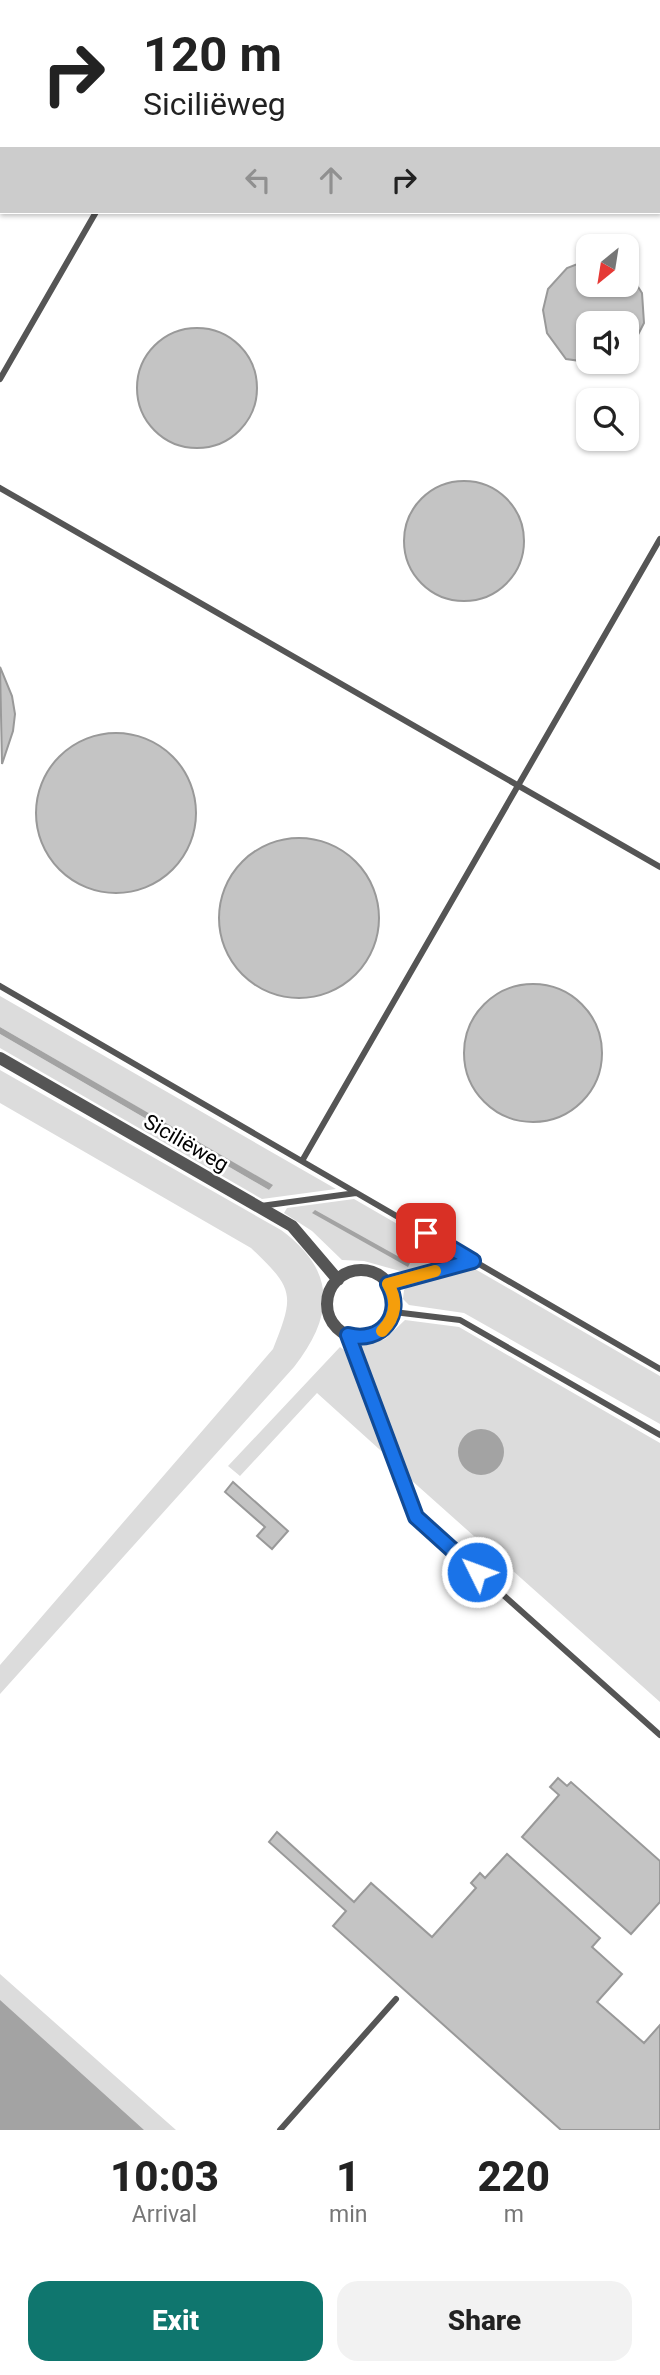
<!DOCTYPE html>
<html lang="en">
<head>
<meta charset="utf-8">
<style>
  :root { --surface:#fff; --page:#f2f2f2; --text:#222; --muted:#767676; --accent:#0f766e }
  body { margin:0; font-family:Roboto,sans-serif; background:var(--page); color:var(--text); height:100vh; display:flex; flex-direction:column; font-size:26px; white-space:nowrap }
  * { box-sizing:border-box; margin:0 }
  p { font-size:23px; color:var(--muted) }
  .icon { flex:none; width:38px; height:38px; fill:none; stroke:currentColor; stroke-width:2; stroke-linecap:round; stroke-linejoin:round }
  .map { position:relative; height:2130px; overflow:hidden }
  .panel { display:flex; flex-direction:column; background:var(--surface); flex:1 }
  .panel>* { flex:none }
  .guide { position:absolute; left:0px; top:0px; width:662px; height:214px; box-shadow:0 2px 5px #0004; background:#fff; color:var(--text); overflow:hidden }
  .needle { width:46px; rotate:210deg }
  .buttons { position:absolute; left:576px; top:234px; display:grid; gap:14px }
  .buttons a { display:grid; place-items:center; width:63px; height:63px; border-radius:14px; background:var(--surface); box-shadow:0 2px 5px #0004; font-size:35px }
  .pin { position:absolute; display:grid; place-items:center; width:60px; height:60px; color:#fff; margin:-30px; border-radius:14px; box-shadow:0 4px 10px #0006 }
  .me { position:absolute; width:77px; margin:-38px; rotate:312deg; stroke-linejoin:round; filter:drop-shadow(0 0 5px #0008) }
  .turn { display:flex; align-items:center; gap:24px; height:147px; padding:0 28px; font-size:32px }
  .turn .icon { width:91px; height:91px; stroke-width:2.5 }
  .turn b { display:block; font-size:49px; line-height:60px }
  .lanes { display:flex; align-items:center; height:66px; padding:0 28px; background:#0003; justify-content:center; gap:35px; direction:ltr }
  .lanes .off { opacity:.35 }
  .eta { display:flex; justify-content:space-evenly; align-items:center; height:119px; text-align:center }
  .eta b { font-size:42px; font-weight:800; line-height:49px }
  .cta { display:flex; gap:14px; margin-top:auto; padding:14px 28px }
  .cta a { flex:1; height:80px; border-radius:21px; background:var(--accent); color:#fff; font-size:28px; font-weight:800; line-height:80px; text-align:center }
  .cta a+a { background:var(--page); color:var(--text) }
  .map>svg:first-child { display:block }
  .green { fill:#dcdcdc }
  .water { fill:#a3a3a3 }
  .building { fill:#c4c4c4; stroke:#999; stroke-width:2 }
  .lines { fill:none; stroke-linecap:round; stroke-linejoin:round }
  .service { stroke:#555; stroke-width:6 }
  .minor { stroke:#555; stroke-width:12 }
  .route-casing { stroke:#114b97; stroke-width:18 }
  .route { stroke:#1a73e8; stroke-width:12 }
  .slow { stroke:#f59e0b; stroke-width:12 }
  .labels { text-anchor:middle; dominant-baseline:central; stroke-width:5; stroke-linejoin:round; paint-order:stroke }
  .street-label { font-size:21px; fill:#000; stroke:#fff }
</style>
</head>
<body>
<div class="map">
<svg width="660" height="2130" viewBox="0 0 660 2130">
  <rect width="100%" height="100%" fill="#fff"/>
  <path class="green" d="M0,996L336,1189L262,1199L0,1048V1034L269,1190L272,1185L0,1027Z
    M0,1070L281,1230C337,1271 334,1316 294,1367L0,1694V1665L273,1349C295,1294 294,1289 251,1248L0,1103Z
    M354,1199L439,1248L442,1255L440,1260L407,1273L364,1261L342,1260L312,1231L284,1213L287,1208Z
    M475,1269L660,1376V1424L464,1313L409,1305L403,1299L404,1290L409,1284Z
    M405,1320L459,1327L660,1443V1702L410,1479L358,1347L385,1339Z
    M340,1347L344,1350L389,1458L317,1393L240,1476L228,1466Z
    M0,1974L176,2130H142L0,2001Z"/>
  <path class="water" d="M0,1027L273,1185L269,1190L0,1034Z
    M315,1210L410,1263L408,1267L312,1213Z
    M458 1452a23 23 0 1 1 46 0a23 23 0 1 1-46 0Z
    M0,2000L144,2130H0Z"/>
  <path class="building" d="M588,260V285H626V268L642,293L644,323L626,358V324H588V362L566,359L547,333L543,310L548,289L567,268Z
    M137 388a60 60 0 1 1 120 0a60 60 0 1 1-120 0Z
    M404 541a60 60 0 1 1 120 0a60 60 0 1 1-120 0Z
    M0,667L12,696L15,714L13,731L2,764Z
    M36 813a80 80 0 1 1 160 0a80 80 0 1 1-160 0Z
    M219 918a80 80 0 1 1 160 0a80 80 0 1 1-160 0Z
    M464 1053a69 69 0 1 1 138 0a69 69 0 1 1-138 0Z
    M233,1482L288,1531L272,1549L257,1536L265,1527L225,1492Z
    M558,1778L567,1786L571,1782L660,1861V1902L631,1934L522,1837L559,1795L550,1787Z
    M277,1832L354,1902L371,1883L432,1937L476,1888L471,1883L480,1873L485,1878L507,1854L600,1938L592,1947L622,1974L597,2002L644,2043L660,2025V2130H561L333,1926L346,1911L269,1842Z"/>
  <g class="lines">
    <path class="service" d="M347,0L350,2
      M93,2L94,0
      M217,2L218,0
      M0,162L2,159
      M0,379L96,212
      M0,488L660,867
      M0,986L660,1369
      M302,1161L660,539
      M261,1206L356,1193
      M388,1284L473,1260
      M394,1312L460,1320L660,1435
      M348,1335L416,1517L660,1735
      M280,2130L396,1999"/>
    <path class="minor" d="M0,1058L292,1226L338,1280
      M327 1304a34 34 0 1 1 68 0a34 34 0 1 1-68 0Z"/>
  </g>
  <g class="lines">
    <defs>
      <path id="route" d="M426,1233L473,1261L388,1284C405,1315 381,1344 348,1335L416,1517L477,1572"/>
    </defs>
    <use href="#route" class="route-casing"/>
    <use href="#route" class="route"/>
    <path class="slow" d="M382,1331C396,1317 398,1301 388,1284L435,1271"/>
  </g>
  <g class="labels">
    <g class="street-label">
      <text transform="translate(186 1143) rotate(30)">Siciliëweg</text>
    </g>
  </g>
</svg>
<div class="buttons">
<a><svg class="needle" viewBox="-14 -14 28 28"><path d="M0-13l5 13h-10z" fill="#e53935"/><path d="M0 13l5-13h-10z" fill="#767676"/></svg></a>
<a><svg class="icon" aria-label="sound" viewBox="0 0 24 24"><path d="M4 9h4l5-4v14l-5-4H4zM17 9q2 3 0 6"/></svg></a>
<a><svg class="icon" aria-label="search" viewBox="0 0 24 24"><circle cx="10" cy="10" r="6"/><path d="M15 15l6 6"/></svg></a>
</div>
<div class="pin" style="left:426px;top:1233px;background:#d93025"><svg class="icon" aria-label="arrive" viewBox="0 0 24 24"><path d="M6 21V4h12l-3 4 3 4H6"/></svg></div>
<svg class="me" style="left:477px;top:1572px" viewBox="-20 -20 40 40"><circle r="17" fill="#1a73e8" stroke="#fff" stroke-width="3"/><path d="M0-11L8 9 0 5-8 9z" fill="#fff"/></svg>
<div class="guide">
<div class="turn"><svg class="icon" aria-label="right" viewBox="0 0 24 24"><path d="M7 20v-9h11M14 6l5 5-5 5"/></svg><div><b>120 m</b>Siciliëweg</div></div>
<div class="lanes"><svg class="icon off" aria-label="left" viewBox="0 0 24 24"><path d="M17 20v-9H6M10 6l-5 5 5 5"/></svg><svg class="icon off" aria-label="ahead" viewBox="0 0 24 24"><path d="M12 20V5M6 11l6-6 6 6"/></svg><svg class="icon" aria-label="right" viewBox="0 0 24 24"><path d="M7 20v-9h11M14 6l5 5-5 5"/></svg></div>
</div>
</div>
<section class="panel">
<div class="eta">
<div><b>10:03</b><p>Arrival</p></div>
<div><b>1</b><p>min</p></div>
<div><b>220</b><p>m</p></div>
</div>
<div class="cta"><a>Exit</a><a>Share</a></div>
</section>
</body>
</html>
